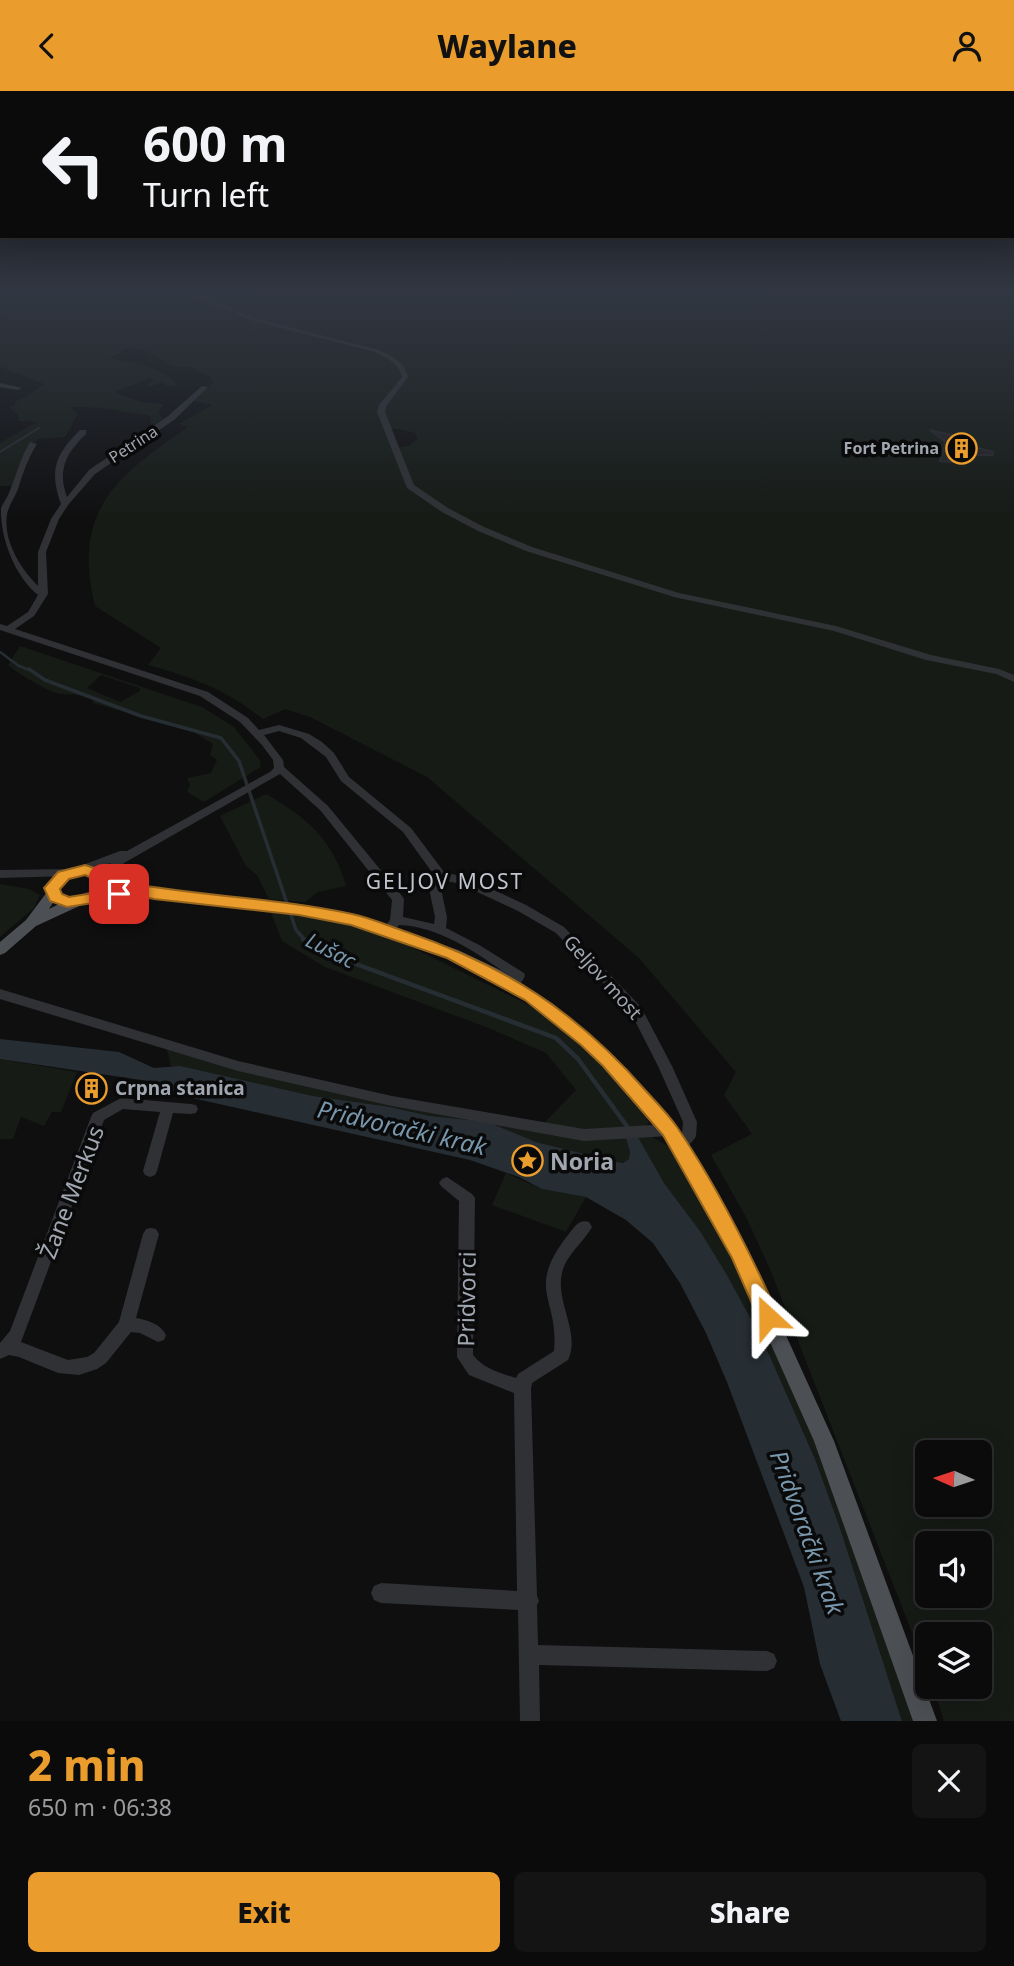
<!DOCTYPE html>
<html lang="en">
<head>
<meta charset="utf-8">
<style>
  :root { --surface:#0b0b0c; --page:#141415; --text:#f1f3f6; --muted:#9a9b9d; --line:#2b2b2d; --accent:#ea9d2d }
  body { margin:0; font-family:"Noto Sans",sans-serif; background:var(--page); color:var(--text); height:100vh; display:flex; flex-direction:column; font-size:26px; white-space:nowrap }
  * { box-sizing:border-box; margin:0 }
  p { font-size:23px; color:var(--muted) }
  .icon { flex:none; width:38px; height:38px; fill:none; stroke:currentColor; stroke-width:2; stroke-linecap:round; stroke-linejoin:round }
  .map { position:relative; height:1630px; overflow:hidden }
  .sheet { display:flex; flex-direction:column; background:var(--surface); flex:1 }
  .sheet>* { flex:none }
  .guide { position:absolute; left:0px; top:0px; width:1015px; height:147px; box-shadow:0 7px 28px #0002,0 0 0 2px var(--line); background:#0b0b0c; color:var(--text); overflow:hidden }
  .needle { width:46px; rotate:273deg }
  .controls { position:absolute; left:915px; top:1349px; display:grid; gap:14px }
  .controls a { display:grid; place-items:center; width:77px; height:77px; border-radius:10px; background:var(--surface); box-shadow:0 7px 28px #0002,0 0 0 2px var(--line); font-size:35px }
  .pin { position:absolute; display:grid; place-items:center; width:60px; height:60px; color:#fff; margin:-30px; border-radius:14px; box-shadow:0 4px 10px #0006 }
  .me { position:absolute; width:77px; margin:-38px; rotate:336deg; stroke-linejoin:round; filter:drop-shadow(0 0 5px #0008) }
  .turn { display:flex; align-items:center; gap:24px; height:147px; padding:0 28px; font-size:32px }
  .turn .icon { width:91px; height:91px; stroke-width:2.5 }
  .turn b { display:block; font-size:49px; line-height:60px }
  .round { display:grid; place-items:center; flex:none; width:74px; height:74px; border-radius:10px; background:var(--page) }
  .summary { display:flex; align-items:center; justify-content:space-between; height:119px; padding:0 28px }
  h1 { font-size:42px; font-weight:800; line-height:52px; color:var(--accent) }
  .action { display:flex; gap:14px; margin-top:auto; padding:14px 28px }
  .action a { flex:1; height:80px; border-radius:10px; background:var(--accent); color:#111; font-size:28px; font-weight:800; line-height:80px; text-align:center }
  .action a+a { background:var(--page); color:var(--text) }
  header { display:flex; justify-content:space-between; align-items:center; height:91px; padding:0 28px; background:var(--accent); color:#111; font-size:32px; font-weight:800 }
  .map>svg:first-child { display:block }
  .green { fill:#161b16; fill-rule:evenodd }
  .water { fill:#262e33 }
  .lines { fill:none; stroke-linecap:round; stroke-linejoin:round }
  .stream-far3 { stroke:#262e33; stroke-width:2 }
  .stream-far2 { stroke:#262e33; stroke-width:2.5 }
  .stream-far1 { stroke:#262e33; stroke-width:3.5 }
  .stream { stroke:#262e33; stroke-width:4.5 }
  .building { fill:#222224; stroke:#29292c; stroke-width:2 }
  .minor { fill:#303135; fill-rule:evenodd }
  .major { fill:#4c4f54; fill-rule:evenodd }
  .route { fill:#ea9d2d; stroke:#98661d; stroke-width:2; fill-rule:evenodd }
  .labels { text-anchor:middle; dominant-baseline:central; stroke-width:7; stroke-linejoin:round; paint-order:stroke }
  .far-street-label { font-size:16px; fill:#a1a7b1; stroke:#0a0a0b }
  .far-poi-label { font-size:16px; font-weight:bold; fill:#a1a7b1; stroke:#0a0a0b; text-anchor:end }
  .street-label { font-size:19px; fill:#a1a7b1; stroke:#0a0a0b }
  .poi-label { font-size:19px; font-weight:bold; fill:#a1a7b1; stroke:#0a0a0b; text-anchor:start }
  .neighbourhood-label { font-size:21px; letter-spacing:2px; fill:#c1c5cd; stroke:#0a0a0b }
  .water-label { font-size:21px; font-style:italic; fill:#7897ac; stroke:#0a0a0b }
  .near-poi-label { font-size:23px; font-weight:bold; fill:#a1a7b1; stroke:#0a0a0b; text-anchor:start }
  .near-street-label { font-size:23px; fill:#a1a7b1; stroke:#0a0a0b }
  .near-water-label { font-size:24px; font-style:italic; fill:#7897ac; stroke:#0a0a0b }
</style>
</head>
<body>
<header><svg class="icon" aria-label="back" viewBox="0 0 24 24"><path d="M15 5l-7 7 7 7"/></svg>Waylane<svg class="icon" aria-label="person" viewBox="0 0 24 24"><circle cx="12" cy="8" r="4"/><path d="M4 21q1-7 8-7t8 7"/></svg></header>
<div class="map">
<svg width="1014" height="1630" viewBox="0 0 1014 1630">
  <rect width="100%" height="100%" fill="#0f0f10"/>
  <path class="green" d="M0,200H1014V587L999,581L929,566L836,537L678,504L530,458L445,419L411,394L395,357L408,355L418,348L415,342L400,338L388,339C378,313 387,310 404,291C408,280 401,273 393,267L404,286L382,314L381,321L410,395L444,419L480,438L529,459L677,505L835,538L928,567L998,582L1014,588V1630H944L933,1596H980V1544H928L927,1580L770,1178L746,1126L711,1064L752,1043L724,1004L736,981L639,867L427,686L310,626L285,618L263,628C225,598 194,587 148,574L161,557L95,515C72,420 115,386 188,336L179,333L212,314L193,310L213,291L209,285L188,275C172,281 159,265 145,260C140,258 133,258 128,257L110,267C129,272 168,275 177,295H166L164,291L149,296L145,294L154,290L149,287L115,301L141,311L164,313L158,322L163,327L155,333L151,332V325L101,317L71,316L78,323L65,346L38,348L20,373L14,395H0V352L37,331L19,330L18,324L9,316L15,314V311C26,306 35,300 44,293L0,276V232L6,231L5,226H0ZM928,1362H980V1414H928ZM928,1452H980V1505H928Z
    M20,555L202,616L234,636L260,669L261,676L204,711L187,701L190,693L187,687L211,682L217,669L210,664L213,653L192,640L93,612V608C77,603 76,604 61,603C52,603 15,581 8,574ZM101,584L140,597V600L120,611L87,597Z
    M266,703C306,726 333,748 346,795L318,801L305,811L269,808L257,784L246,775L220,725Z
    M0,793L29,798L40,804L34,817L0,846Z
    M270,819L328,828L393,847L535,917L575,947L616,986L645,1022L649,1032C631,1049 566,1037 541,1035L576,999L546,962L491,938L325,876L282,850Z
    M166,955L392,1011L626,1047L630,1061L629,1068L623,1072L617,1071L536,1051L488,1031L430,1025L390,1016L313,1005L171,975Z
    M0,968L77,981L61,1021H52L44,1035L21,1026L13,1048H0Z
    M638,1046H652L673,1058L740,1183L811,1339L915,1630H902L839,1434L815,1368L764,1252L727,1184L700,1140L664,1092Z
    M506,1082L542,1098L586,1106L566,1141L492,1114Z"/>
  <path class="water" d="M0,948L119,961L154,977L180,975L313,1005L390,1016L430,1025L488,1031L536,1051L617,1071L623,1072L629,1068L630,1061L626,1047L638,1046L664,1092L700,1140L727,1184L764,1252L815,1368L839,1434L902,1630H841L820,1573L804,1496L727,1291L706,1242L680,1192L653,1152L626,1129L586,1106L542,1098L519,1086L470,1069L170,1002L148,990L0,968Z"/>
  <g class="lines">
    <path class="stream-far3" d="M0,361L39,337"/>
    <path class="stream-far2" d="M0,561L19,575L32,580"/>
    <path class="stream-far1" d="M29,578L45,589L141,625L221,647L239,670L296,839L305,849"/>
    <path class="stream" d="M303,848L356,873L556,947L578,968L629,1038"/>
  </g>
  <path class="building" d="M930,339L961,346L964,353L993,361V364H974L966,372L940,370L946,351Z
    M82,992H105L100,1008H89L91,1002L79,1001Z"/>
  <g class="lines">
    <path class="minor" d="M182,200H191L254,227L379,259C392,265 405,271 408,286L387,314L385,321L414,394L448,417L484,436L532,456L679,502L836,535L931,564L999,578L1014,584V591L996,583L926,569L834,540L674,506L526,460L478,440L442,421L407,397L377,321L379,314L402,286C399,272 387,267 375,261L250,229Z
      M0,292L22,297L18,299L0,296Z
      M202,295L208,296L174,329L95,383L68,414L59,428L46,461L48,503L34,525L15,538L208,601L248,627L259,639L279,634L309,643L322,651L334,662L349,686L411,737L444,781L468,787L526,814L564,836L641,916L672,975L697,1031L696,1045C692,1053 683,1060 674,1057L672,1053L682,1043L683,1031L658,975L631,922L556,842L518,820L460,793L443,789L440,793L447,826L446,837L481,855L524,882L525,885C521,893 516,900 506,897L504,894L511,886C479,863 439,835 399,834L392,842H384L382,839L390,829L392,809L320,719L280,683L124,772L108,791L104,792L98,788L111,772L70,785L0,787V779L72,778L120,760H127L270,681L274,677L273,669L262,654L240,631L200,605L0,539V533L7,535L28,521L38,504C15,486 0,447 1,417C3,412 7,407 9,402C16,385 20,368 30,351L37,353C28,367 23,382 18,398C15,406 9,414 7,423C3,450 20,477 38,495V461L51,428L61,413C49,379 55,364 80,339H86V343C66,362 57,379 67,406L89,379L168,325ZM279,640L301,647L326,666L341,690L403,741L434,784L428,793L435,826L434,833L403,826L404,808L402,805L328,715L284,676L283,669L264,644Z
      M0,898L238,970L392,1005L584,1038L669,1033L674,1035L676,1039L674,1043L669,1045L584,1050L392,1015L238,980L0,908Z
      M121,1007L191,1013L196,1014L198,1018L196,1022L191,1023L173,1022L157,1080L155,1084L150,1086L145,1084L143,1080L160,1021L123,1018L104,1029L21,1251L68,1269L87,1266L94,1262L119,1231L143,1143L146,1138L151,1137L156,1138L159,1143L136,1227C147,1229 161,1233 166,1244L164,1249L158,1251L140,1242L131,1241L106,1272L97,1278L79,1284L58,1282L19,1266L9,1264L0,1268V1252L10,1240L91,1026L93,1022Z
      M447,1086L472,1103L475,1107L473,1264C484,1278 500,1282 516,1287L518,1283L554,1260C559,1206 525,1199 568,1144C575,1136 578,1128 589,1131L592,1136C583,1152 566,1164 562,1182C555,1211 581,1242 568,1269L532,1292L531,1298L537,1505L539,1510L537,1514L538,1554L767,1560L774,1563L777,1570L774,1577L767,1580L539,1574L540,1630H520L518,1519L381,1512L374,1509L371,1502L374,1495L381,1492L517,1500L514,1302L469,1284L457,1266L459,1110L442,1096L439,1092L442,1088Z"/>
    <path class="major" d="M85,775L109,785L111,788L105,802L154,798L299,813L373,830L458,859L500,879L552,912L615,966L685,1048L749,1163L834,1350L937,1630H913L814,1350L732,1166L673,1058L603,974L542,920L490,887L448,867L365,837L299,823L154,808L88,811L36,835L5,862L0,864V851L26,829L47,801L45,797C54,781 67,776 85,775ZM83,783L96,790L91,800L74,806L62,803L59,797C64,788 73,785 83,783ZM54,810L61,812L49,818Z"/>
  </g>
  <linearGradient id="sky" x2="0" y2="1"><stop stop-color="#080809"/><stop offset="0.47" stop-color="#313742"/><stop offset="1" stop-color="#313742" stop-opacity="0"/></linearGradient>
  <rect width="1014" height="429" fill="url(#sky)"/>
  <path class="route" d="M85,774L104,780L112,789C191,805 273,806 352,823C371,827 389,835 407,841C506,875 577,921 646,1000C656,1011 668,1023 677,1036C717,1095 750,1161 779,1226L776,1233L768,1236L761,1233L732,1167L663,1044L603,975L581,954L525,909L447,867L351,834L299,824L154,808L126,802L124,807L119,808L67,816L50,810L44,797L58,781ZM85,784L96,789L98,796L112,799L69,806L62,803L60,798L69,788Z"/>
  <defs>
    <symbol id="building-ring" viewBox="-11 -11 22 22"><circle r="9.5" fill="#0a0a0b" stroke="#ea9d2d" stroke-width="1.5"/><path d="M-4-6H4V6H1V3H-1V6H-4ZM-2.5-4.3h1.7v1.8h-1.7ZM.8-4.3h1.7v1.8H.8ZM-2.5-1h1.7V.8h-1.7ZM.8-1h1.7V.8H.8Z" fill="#ea9d2d"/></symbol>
    <symbol id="sight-ring" viewBox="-11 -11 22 22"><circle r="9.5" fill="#0a0a0b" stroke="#ea9d2d" stroke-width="1.5"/><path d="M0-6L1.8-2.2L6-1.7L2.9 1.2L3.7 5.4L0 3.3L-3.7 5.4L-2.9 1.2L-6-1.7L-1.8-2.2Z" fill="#ea9d2d"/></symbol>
  </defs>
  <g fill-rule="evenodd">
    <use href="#building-ring" x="944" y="340" width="35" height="35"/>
    <use href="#building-ring" x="74" y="980" width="35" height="35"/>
    <use href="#sight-ring" x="510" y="1052" width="35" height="35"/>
  </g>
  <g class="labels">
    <g class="far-street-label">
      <text transform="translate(133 353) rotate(-33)">Petrina</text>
    </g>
    <g class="far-poi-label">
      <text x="939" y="357">Fort Petrina</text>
    </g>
    <g class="street-label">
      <text transform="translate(603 886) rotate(48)">Geljov most</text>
    </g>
    <g class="poi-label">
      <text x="115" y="997">Crpna stanica</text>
    </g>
    <g class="neighbourhood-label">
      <text x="445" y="790">GELJOV MOST</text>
    </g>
    <g class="water-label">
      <text transform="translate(331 859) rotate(27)">Lušac</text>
    </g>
    <g class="near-poi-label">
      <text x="550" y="1070">Noria</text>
    </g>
    <g class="near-street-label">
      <text transform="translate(71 1101) rotate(-69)">Žane Merkus</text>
      <text transform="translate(466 1208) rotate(-89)">Pridvorci</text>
    </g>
    <g class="near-water-label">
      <text transform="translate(402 1036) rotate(13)">Pridvorački krak</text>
      <text transform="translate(808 1441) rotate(70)">Pridvorački krak</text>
    </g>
  </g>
</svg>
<div class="controls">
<a><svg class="needle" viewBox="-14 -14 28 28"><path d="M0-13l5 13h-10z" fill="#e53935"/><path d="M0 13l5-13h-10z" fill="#9a9b9d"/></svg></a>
<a><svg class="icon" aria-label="sound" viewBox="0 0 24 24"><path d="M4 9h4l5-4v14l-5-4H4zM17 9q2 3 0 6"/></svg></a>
<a><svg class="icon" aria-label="layers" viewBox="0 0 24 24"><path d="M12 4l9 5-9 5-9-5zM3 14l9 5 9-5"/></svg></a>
</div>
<div class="pin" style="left:119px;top:803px;background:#d93025"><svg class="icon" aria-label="arrive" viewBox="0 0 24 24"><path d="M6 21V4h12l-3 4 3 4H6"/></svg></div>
<svg class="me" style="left:768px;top:1226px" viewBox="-20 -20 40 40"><path d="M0-17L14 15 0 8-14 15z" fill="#ea9d2d" stroke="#fff" stroke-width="4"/></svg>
<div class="guide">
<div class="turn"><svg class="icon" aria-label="left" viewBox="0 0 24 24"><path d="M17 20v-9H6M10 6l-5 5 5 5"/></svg><div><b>600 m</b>Turn left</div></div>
</div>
</div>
<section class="sheet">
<div class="summary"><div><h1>2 min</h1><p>650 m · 06:38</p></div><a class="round"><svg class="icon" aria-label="close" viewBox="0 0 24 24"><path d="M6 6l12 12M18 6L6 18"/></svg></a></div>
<div class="action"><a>Exit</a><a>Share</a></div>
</section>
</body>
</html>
